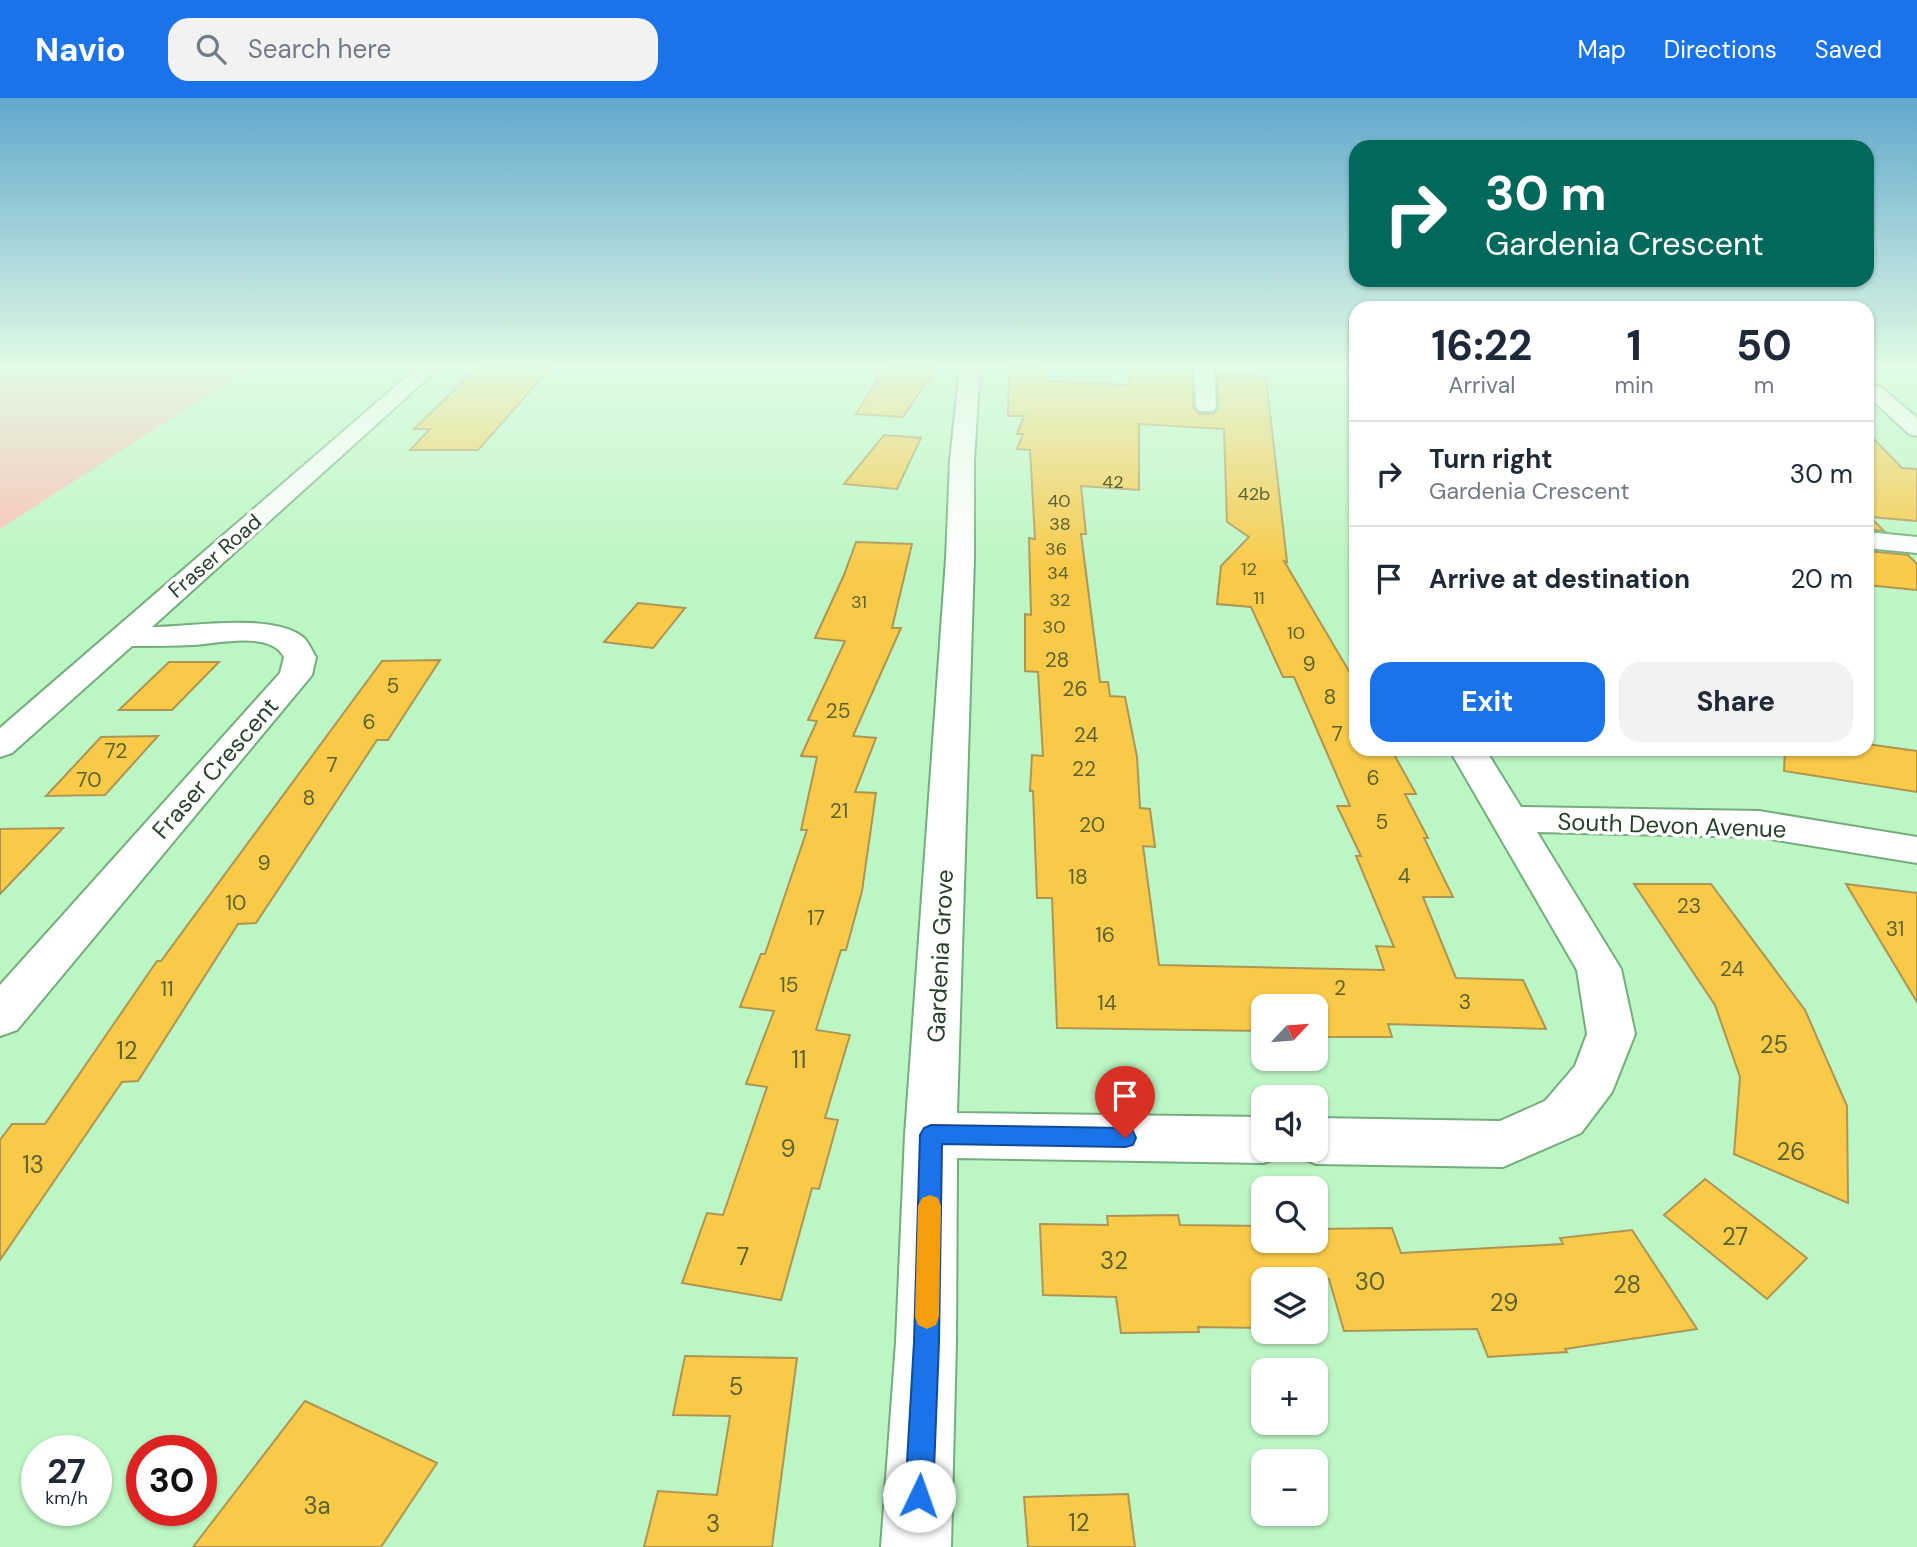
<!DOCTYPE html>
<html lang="en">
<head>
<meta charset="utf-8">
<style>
  :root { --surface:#fff; --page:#f2f2f3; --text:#1f2937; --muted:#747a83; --line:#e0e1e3; --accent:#1a73e8 }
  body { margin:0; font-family:"DM Sans",sans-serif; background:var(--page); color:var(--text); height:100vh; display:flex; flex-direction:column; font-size:26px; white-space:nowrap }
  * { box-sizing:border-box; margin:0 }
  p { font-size:23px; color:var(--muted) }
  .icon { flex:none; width:38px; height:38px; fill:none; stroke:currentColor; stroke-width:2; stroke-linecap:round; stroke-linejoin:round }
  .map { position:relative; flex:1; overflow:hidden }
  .sheet { position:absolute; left:1349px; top:203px; width:525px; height:455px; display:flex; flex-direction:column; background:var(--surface); border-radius:21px; box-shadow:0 2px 5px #0004 }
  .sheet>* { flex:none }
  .guide { position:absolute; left:1349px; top:42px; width:525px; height:147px; border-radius:21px; box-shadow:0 2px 5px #0004; background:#00695c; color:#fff; overflow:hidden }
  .needle { width:46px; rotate:64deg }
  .buttons { position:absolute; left:1251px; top:896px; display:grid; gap:14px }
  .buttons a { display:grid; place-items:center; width:77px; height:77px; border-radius:14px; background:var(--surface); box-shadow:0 2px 5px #0004; font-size:35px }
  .speed { position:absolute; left:21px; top:1337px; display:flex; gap:14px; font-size:35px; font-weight:700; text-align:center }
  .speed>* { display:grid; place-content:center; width:91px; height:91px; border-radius:50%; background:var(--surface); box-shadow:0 2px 5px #0004; line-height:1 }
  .speed small { font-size:18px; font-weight:400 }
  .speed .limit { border:10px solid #d22; background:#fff; color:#111 }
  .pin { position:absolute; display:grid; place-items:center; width:60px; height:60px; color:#fff; margin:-72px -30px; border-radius:50% 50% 50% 0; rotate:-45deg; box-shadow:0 0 7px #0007 }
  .pin .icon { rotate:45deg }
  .me { position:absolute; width:77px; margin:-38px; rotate:3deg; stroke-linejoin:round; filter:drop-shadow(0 0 5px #0008) }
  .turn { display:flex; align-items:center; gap:24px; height:147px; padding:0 21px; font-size:32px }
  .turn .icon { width:91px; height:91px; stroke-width:2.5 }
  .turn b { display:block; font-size:49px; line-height:60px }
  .eta { display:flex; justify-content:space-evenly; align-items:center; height:119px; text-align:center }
  .eta b { font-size:42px; font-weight:700; line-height:49px }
  .action { display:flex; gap:14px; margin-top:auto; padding:14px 21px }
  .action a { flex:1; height:80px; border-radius:21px; background:var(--accent); color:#fff; font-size:28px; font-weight:700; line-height:80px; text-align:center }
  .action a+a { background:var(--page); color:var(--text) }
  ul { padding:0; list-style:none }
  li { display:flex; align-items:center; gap:21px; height:105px; padding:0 21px; border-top:2px solid var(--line) }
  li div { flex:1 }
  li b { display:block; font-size:26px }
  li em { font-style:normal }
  header { display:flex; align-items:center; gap:42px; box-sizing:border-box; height:98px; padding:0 35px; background:var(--accent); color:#fff }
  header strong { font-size:33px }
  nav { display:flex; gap:38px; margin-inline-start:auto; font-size:24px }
  .search { width:490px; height:63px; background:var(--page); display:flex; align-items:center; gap:18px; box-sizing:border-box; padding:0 24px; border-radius:21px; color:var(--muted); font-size:26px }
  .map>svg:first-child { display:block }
  .green { fill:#fbbfb6 }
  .building { fill:#f9ca48; stroke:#ae9554; stroke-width:2; fill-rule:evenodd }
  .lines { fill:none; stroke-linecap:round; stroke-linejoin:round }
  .minor-casing { stroke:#75ad7e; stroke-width:4 }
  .minor { fill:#fff; fill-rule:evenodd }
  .route { fill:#1a73e8; stroke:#114b97; stroke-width:2 }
  .slow { fill:#f59e0b }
  .labels { text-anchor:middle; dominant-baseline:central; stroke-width:7; stroke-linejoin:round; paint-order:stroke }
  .far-number-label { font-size:18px; fill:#5c6232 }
  .far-street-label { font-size:21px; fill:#273f2b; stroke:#fff }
  .number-label { font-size:21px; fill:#5c6232 }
  .street-label { font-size:24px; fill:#273f2b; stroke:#fff }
  .near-number-label { font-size:24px; fill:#5c6232 }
</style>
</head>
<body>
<header>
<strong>Navio</strong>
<div class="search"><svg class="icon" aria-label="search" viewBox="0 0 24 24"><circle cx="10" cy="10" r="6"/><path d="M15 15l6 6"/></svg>Search here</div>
<nav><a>Map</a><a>Directions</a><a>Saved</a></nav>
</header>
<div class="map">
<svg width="1917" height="1449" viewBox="0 0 1917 1449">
  <rect width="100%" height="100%" fill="#bcf6c4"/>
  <path class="green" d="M0,268H252L0,431Z"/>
  <path class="building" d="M479,268H552L478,352H410L430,331H414Z
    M885,268H937L903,319L856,316Z
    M1009,268H1045L1047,283L1128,287L1131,271L1192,274L1193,309L1199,316H1213L1218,311L1217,276L1266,279L1287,464L1284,463L1356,585V651H1391L1416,696H1405L1428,740H1424L1453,799H1423L1456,880L1523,882L1546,931L1388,926L1392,939H1322L1321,934H1316V908H1264V933L1057,930L1052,800H1037L1033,693H1030L1032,657L1043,658L1038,574L1025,573V516L1031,517L1029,440L1035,441L1030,352L1017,351L1023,336H1017L1024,318H1008ZM1139,326L1224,331L1227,424L1249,439L1221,468L1217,506L1251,509L1283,579H1294L1350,708H1337L1361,758H1356L1394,849L1376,848L1384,872L1159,867L1143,748L1155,749L1150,711L1140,710L1137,659L1125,599L1110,598L1108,584H1100L1081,436H1086L1081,388L1139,392Z
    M1867,334L1902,370L1917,371V423L1870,419L1884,433L1867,431Z
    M884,337L921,340L897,391L844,386Z
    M856,444L912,446L892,530H901L853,638L876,640L855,694L876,695L862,793L846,852H841L816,932L850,937L825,1020L838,1022L819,1091L812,1090L781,1202L682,1185L707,1115L723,1117L767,989L746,986L774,913L740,909L761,856H765L807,732H801L817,659L801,658L817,623L808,622L845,543L815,540L844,477Z
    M1867,453L1908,457L1917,466V492L1867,487Z
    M638,505L685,510L653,550L604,544Z
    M440,562L388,642H377L256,825L238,826L138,983L122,984L0,1162V1042L12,1026H45L157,863H161L382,563Z
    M169,564H219L172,612H119Z
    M158,638L105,697L46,698L101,639Z
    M1867,646L1917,653V694L1784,673L1785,651H1867Z
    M63,730L0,796V731Z
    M1634,786H1711L1805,912L1847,1008L1848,1105L1734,1056L1740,979L1715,907Z
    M1846,786L1917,795V904Z
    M1705,1081L1807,1160L1767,1201L1664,1117Z
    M1178,1117L1180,1127L1264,1128V1143H1316V1131L1392,1130L1401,1155L1563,1146L1560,1140L1632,1132L1697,1231L1565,1251L1567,1254L1488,1259L1477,1231L1344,1233L1329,1181H1264V1230L1198,1229L1199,1234L1121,1235L1116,1199L1043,1197L1040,1126L1108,1127L1107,1118Z
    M685,1258L797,1260L772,1449H644L658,1393L717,1397L730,1318L673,1317Z
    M305,1303L437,1365L381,1449H193Z
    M1128,1396L1135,1449H1028L1024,1399Z"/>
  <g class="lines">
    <defs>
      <path id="minor" d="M419,268H441L152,529C189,529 276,514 304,540C309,545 312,553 316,559L312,577L17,932L0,938V887L280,575L284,559C270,532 217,546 192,547C172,548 152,548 132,548L12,655L0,659V630Z
        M960,268H980L974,363V461L957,1015L1264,1019V1052H1285L1282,1058L1264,1065L957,1060L956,1244L951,1449H881L896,1244L905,1037L946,461L950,363Z
        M1194,268H1214L1216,309L1213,313H1199L1196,309Z
        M1875,288L1882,290L1917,320V338L1909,336L1868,298L1867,290Z
        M1867,434L1917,439V455L1867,450Z
        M1449,651H1485L1521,709L1759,713L1917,739V765L1759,739L1537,734L1621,871L1635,936L1612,994L1581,1035L1503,1069L1316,1066L1298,1059L1294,1052H1316V1020L1500,1023L1545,1003L1575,968L1587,936L1577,872Z"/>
    </defs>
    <use href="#minor" class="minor-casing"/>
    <use href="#minor" class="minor"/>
  </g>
  <linearGradient id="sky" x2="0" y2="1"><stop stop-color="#61a8cd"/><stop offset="0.57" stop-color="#e1fbe4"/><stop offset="1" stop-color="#e1fbe4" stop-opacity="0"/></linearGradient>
  <rect width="1917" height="471" fill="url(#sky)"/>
  <path class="route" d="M931,1027L1125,1030L1133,1033L1136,1040L1133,1047L1125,1049L942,1046L939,1244L933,1398L929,1408L919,1412L909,1408L905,1398L914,1244L920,1037L924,1030Z"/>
  <path class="slow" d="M930,1097L938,1100L941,1108L939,1219L936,1227L927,1231L918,1227L915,1219L918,1108L922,1100Z"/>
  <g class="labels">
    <g class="far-number-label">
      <text x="1113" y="384">42</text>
      <text x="1254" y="396">42b</text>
      <text x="1059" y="403">40</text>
      <text x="1060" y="426">38</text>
      <text x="1056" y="451">36</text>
      <text x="1249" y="471">12</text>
      <text x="1058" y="475">34</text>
      <text x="1259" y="500">11</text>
      <text x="1060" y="502">32</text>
      <text x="859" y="504">31</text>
      <text x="1054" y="529">30</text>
      <text x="1296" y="535">10</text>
    </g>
    <g class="far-street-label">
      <text transform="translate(215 458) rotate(-41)">Fraser Road</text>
    </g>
    <g class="number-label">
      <text x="1057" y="562">28</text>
      <text x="1309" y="566">9</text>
      <text x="393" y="588">5</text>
      <text x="1075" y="591">26</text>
      <text x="1330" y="599">8</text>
      <text x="838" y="613">25</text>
      <text x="369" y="624">6</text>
      <text x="1337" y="636">7</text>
      <text x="1086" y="637">24</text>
      <text x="116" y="653">72</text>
      <text x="332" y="667">7</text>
      <text x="1084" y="671">22</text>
      <text x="1373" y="680">6</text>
      <text x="89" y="682">70</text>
      <text x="309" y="700">8</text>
      <text x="839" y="713">21</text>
      <text x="1382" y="724">5</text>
      <text x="1092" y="727">20</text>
      <text x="264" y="765">9</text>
      <text x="1404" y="778">4</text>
      <text x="1078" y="779">18</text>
      <text x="236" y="805">10</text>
      <text x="1689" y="808">23</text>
      <text x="816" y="820">17</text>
      <text x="1895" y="831">31</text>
      <text x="1105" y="837">16</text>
      <text x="1732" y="871">24</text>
      <text x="789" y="887">15</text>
      <text x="1340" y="890">2</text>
      <text x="167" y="891">11</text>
      <text x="1465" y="904">3</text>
      <text x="1107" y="905">14</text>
    </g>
    <g class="street-label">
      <text transform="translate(215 670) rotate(-49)">Fraser Crescent</text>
      <text transform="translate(1672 727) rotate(2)">South Devon Avenue</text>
      <text transform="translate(940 858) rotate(-87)">Gardenia Grove</text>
    </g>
    <g class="near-number-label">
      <text x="1774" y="946">25</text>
      <text x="127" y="952">12</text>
      <text x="799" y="961">11</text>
      <text x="788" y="1050">9</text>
      <text x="1791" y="1053">26</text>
      <text x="33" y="1066">13</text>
      <text x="1735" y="1138">27</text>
      <text x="743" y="1158">7</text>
      <text x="1114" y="1162">32</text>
      <text x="1370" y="1183">30</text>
      <text x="1627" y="1186">28</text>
      <text x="1504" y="1204">29</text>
      <text x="736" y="1288">5</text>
      <text x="317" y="1407">3a</text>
      <text x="1079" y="1424">12</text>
      <text x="713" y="1425">3</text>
    </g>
  </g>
</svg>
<div class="buttons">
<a><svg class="needle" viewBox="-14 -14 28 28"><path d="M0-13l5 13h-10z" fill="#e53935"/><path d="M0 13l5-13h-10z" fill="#747a83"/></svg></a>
<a><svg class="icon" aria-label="sound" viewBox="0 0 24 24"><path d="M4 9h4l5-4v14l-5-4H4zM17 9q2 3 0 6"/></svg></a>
<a><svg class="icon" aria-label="search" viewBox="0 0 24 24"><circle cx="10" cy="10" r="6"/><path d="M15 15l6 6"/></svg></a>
<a><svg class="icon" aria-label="layers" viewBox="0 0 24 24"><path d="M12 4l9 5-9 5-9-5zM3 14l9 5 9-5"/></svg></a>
<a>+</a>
<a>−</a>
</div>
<div class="speed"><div>27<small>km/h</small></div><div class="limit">30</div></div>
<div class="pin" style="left:1125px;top:1040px;background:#d93025"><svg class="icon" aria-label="arrive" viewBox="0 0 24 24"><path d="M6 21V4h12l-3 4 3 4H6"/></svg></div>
<svg class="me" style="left:919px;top:1398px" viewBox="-20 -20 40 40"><circle r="19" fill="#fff"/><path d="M0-13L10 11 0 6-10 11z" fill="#1a73e8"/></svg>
<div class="guide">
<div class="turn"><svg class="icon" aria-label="right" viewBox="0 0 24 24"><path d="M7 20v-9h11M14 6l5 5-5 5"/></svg><div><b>30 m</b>Gardenia Crescent</div></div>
</div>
<section class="sheet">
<div class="eta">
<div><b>16:22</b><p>Arrival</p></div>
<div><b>1</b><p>min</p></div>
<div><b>50</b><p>m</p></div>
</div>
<ul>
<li><svg class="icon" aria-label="right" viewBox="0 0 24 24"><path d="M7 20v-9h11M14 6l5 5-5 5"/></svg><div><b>Turn right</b><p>Gardenia Crescent</p></div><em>30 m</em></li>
<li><svg class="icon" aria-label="arrive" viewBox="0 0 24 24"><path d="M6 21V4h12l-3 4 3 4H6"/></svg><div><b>Arrive at destination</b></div><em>20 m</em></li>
</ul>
<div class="action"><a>Exit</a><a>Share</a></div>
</section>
</div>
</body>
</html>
